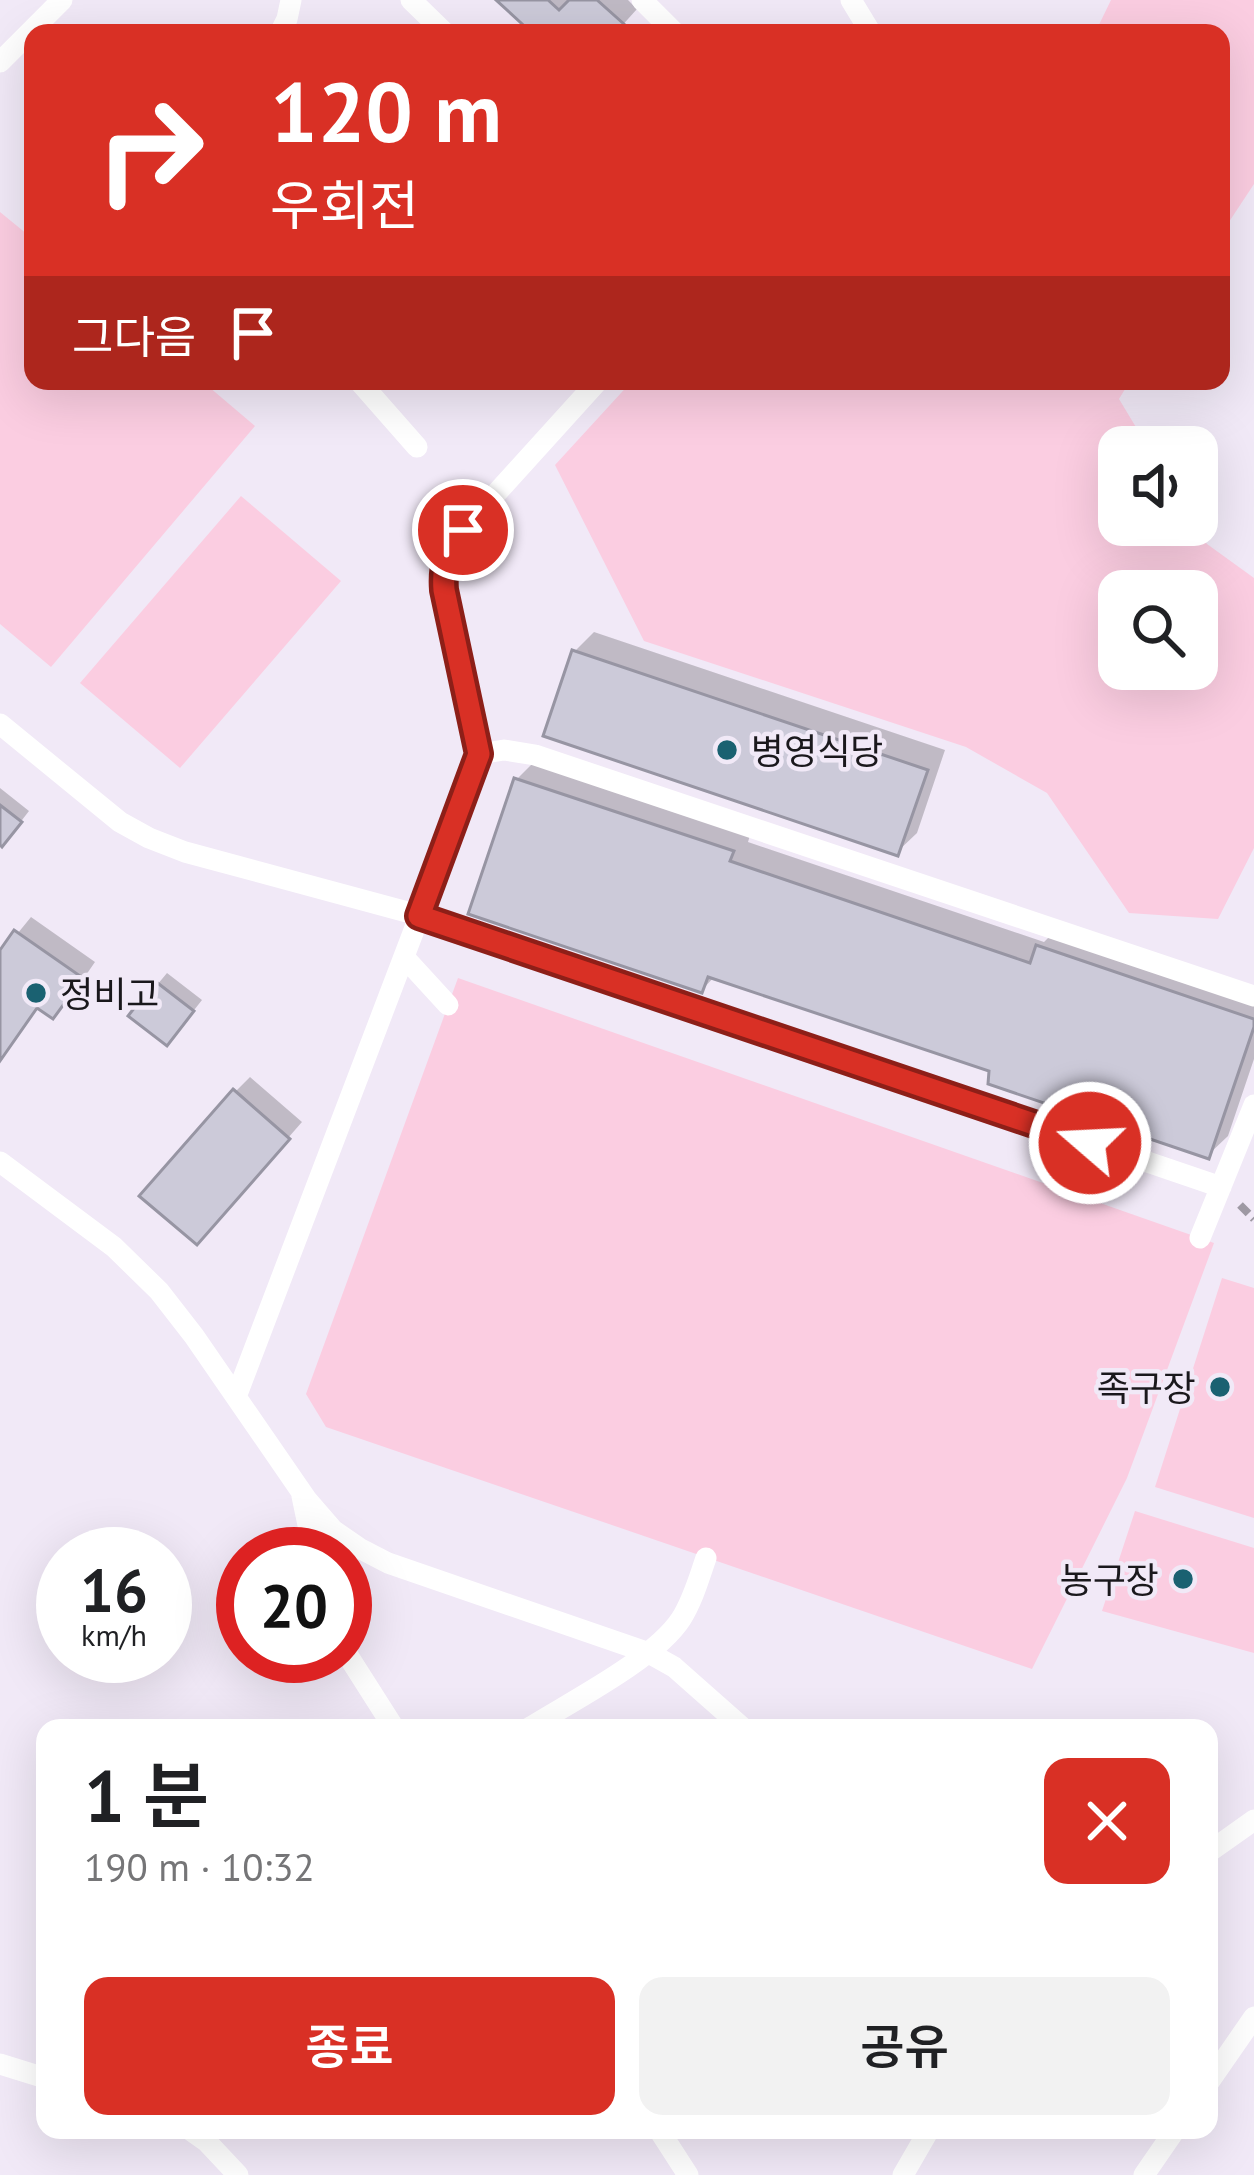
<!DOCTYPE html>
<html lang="ko">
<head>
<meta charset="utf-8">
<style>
  :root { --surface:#fff; --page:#f2f2f2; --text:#202124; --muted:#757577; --accent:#d93025 }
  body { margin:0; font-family:"PT Sans","Noto Sans KR",sans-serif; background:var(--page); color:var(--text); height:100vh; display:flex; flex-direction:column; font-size:45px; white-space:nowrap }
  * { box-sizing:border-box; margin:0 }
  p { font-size:39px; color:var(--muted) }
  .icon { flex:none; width:66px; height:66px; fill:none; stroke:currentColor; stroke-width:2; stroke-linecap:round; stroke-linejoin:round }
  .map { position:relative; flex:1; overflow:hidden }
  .drawer { position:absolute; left:36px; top:1719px; width:1182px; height:420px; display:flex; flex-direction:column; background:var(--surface); border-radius:24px; box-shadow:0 12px 48px #0002 }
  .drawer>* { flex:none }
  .banner { position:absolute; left:24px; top:24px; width:1206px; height:366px; border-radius:24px; box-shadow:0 12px 48px #0002; background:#d93025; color:#fff; overflow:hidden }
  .fabs { position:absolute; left:1098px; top:426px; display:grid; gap:24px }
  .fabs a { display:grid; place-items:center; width:120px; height:120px; border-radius:24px; background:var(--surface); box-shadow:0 12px 48px #0002; font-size:60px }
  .speed { position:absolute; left:36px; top:1527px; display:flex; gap:24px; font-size:60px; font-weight:700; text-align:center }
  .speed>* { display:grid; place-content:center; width:156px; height:156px; border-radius:50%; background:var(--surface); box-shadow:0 12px 48px #0002; line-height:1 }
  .speed small { font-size:30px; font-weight:400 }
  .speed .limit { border:18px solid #d22; background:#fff; color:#111 }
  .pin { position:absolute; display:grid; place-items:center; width:102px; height:102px; color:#fff; margin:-51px; border:6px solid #fff; border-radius:50%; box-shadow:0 3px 12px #0007 }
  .me { position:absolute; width:132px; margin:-66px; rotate:289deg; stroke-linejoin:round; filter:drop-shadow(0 0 9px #0008) }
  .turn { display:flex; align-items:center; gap:42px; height:252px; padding:0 48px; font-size:54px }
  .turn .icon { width:156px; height:156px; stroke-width:2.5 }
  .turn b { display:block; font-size:84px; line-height:102px }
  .then { display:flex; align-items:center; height:114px; padding:0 48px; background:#0003; gap:24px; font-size:45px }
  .round { display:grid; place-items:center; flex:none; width:126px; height:126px; border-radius:24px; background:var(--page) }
  .overview { display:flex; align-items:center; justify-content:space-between; height:204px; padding:0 48px }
  h1 { font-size:72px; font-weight:600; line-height:90px }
  .action { display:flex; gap:24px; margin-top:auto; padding:24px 48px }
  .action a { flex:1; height:138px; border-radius:24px; background:var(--accent); color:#fff; font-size:48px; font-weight:600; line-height:138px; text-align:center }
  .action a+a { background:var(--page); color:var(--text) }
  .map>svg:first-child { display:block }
  .green { fill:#fbcde1; fill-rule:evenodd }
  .shadow { fill:#0003 }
  .building { fill:#cccad9; stroke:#9795a3; stroke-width:3 }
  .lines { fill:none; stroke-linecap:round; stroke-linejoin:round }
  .path { stroke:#9e99a3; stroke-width:8; stroke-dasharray:12 6; stroke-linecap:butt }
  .service { stroke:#fff; stroke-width:21 }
  .route-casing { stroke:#8d1f18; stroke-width:30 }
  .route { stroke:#d93025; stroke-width:21 }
  .poi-dot { fill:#1a6171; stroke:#f1e9f7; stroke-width:4.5 }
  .labels { text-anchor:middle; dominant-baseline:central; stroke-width:9; stroke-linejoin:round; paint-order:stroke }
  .poi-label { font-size:36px; fill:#1a181c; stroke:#f1e9f7; text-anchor:start }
</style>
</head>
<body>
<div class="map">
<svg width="1254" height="2175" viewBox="0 0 1254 2175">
  <rect width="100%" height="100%" fill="#f1e9f7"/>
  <path class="green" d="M1111,0H1254V184L1221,234V33H1095Z
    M0,212L33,239V381H202L255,426L51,667L0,624Z
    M632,381H1130L1119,399L1148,447H1119V525H1195L1207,544L1254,578V848L1218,919L1129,913L1047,793L966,747L644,641L555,465ZM1197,591V669H1119V591Z
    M241,496L341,581L180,768L80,683Z
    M458,978L1214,1243L1127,1478L1032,1669L326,1427L306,1394Z
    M1222,1278L1254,1288V1518L1155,1487Z
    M1135,1511L1254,1548V1653L1102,1611Z"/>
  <path class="shadow" d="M500,0H628L637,9L619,29L623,33H537Z
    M594,632L945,750L917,833L897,852L575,651Z
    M536,760L751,832L748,842L1044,942L1058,928L1254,994V1059L1228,1136L1208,1155L992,1068L715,976L702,990L517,779Z
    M0,788L29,811L12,833L0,841Z
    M31,917L95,962L68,1001L53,1015L40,1006L0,1059V955Z
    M167,973L202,1000L176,1033L132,1015Z
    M250,1077L302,1122L211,1226L236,1091Z"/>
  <path class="building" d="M496,0H548L559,10L569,0H597L625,25L617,33H532Z
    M572,650L928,770L898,856L543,736Z
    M514,778L734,851L730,861L1030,963L1036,945L1254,1019V1027L1209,1159L988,1084L989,1071L708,977L702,993L468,914Z
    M0,805L22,822L2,847L0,845Z
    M14,930L83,978L53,1019L37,1008L0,1061V950Z
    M155,981L194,1011L167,1046L128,1016Z
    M233,1089L290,1139L197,1245L139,1196Z"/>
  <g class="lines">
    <path class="path" d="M1240,1205L1254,1219"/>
    <path class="service" d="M411,0L445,33
      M642,0L675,33
      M851,0L871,33
      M280,33L287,19L291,0
      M0,62L62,0
      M359,381L417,447
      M0,724L120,822L149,838L185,852L433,919L1221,1187
      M479,754L504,750L535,755L1254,996
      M404,957L448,1005
      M0,1162L114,1247L159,1291L194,1336L307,1500L333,1530L359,1548L388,1563L649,1653L674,1667L743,1728
      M1200,1238L1254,1105
      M236,1397L477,765L479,754L444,590C442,564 447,550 463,530L598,381
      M302,1496L314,1554
      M345,1651L394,1728
      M529,1728C572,1701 655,1659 681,1619C693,1600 699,1578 706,1558
      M1209,1852L1254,1820
      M0,2064L45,2078
      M1209,2082L1254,2017
      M190,2130L207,2142L238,2175
      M659,2130L688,2175
      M903,2175L929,2130
      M1144,2175L1175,2130"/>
  </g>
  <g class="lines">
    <defs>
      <path id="route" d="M463,530C448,551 442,564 444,590L479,754L419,916L1090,1143"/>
    </defs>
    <use href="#route" class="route-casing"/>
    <use href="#route" class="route"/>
  </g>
  <g class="poi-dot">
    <circle cx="727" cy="750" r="12"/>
    <circle cx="36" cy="993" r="12"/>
    <circle cx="1220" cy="1387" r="12"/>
    <circle cx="1183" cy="1579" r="12"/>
  </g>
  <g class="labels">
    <g class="poi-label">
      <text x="751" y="750">병영식당</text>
      <text x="60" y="993">정비고</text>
      <text x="1196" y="1387" text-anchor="end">족구장</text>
      <text x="1159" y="1579" text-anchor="end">농구장</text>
    </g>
  </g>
</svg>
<div class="fabs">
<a><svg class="icon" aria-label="sound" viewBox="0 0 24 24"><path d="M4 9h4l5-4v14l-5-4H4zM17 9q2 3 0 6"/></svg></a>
<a><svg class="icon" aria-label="search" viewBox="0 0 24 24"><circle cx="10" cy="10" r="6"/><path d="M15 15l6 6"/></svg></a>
</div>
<div class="speed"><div>16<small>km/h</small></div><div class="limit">20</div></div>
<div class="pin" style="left:463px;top:530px;background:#d93025"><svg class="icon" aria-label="arrive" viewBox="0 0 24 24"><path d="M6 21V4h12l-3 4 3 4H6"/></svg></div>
<svg class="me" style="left:1090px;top:1143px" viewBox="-20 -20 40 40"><circle r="17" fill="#d93025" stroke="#fff" stroke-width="3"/><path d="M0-11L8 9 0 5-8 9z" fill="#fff"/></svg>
<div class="banner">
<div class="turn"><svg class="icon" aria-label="right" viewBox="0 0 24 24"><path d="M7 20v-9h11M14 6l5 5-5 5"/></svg><div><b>120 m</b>우회전</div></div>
<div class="then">그다음<svg class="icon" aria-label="arrive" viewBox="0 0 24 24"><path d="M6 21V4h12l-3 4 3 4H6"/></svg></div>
</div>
<section class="drawer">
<div class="overview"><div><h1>1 분</h1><p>190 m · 10:32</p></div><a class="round" style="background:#d93025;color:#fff"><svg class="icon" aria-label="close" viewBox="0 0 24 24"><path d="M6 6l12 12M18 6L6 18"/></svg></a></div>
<div class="action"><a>종료</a><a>공유</a></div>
</section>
</div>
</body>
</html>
